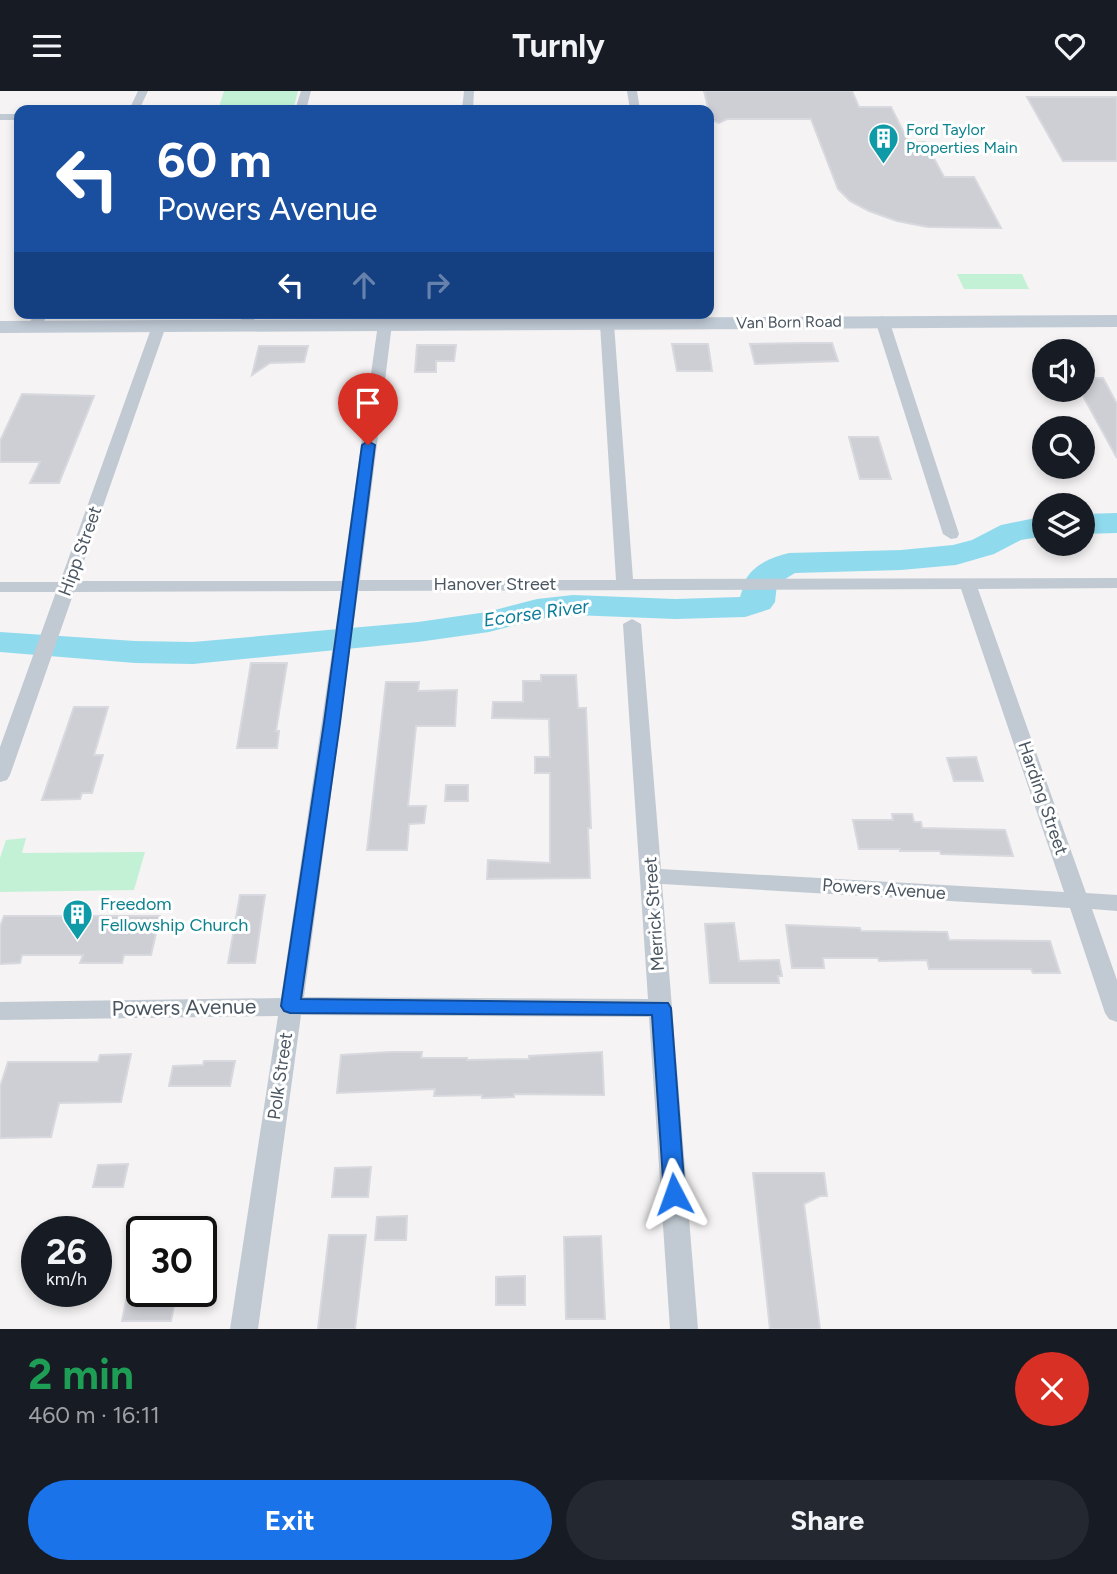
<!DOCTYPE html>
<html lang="en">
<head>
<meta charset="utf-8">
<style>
  :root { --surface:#171b24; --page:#242831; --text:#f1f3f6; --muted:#9ea1a6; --accent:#1a73e8 }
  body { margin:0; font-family:Figtree,sans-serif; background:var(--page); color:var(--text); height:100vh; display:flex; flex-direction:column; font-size:26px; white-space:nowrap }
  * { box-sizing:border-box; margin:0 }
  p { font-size:23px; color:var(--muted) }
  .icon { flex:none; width:38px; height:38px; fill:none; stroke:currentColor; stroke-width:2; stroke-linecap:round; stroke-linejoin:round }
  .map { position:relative; height:1238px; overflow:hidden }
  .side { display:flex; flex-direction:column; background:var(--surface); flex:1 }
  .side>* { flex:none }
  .guide { position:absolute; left:14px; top:14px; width:700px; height:214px; border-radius:14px; box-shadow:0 4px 10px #0003; background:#1a4fa0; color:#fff; overflow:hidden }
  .fabs { position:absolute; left:1032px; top:248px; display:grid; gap:14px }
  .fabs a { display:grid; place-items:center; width:63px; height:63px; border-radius:50%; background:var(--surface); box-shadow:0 4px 10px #0003; font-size:35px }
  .speed { position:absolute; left:21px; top:1125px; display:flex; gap:14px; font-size:35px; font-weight:700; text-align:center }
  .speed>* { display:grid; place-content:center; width:91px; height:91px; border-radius:50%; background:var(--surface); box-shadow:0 4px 10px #0003; line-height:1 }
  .speed small { font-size:18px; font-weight:400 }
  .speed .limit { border:4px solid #111; border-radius:10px; background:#fff; color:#111 }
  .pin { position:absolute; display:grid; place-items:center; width:60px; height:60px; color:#fff; margin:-72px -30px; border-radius:50% 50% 50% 0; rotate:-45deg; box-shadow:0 0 7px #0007 }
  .pin .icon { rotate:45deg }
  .me { position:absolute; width:77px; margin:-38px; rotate:356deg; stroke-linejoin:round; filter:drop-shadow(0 0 5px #0008) }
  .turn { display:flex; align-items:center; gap:24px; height:147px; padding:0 28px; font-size:32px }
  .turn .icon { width:91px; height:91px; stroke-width:2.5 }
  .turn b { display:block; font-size:49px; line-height:60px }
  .lanes { display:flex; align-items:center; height:66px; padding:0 28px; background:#0003; justify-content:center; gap:35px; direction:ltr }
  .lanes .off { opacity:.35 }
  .round { display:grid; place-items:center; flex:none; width:74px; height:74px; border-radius:37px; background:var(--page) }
  .headline { display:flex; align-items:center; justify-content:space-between; height:119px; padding:0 28px }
  h1 { font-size:42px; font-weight:700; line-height:52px; color:#1e9e55 }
  .primary-button { display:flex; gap:14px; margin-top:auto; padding:14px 28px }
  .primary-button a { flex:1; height:80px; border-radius:42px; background:var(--accent); color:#fff; font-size:28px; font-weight:700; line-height:80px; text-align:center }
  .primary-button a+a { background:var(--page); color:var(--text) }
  header { display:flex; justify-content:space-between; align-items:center; height:91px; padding:0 28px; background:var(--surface); font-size:32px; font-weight:700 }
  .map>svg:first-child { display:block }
  .green { fill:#c3f1d5 }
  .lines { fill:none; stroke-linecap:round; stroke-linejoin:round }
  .river { fill:#90daee; fill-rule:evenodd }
  .building { fill:#cdcfd5; stroke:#d7d9de; stroke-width:2 }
  .street { fill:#c1cad2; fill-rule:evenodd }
  .secondary { fill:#c1cbd6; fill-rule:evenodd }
  .route { fill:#1a73e8; stroke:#114b97; stroke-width:2 }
  .labels { text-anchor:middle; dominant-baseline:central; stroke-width:6; stroke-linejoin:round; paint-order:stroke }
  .far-culture-label { font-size:16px; fill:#0d838f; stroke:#fff; text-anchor:start }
  .far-street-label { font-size:16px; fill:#4a5661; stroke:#fff }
  .street-label { font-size:18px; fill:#4a5661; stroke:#fff }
  .culture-label { font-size:18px; fill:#0d838f; stroke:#fff; text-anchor:start }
  .water-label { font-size:19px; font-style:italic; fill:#0c7c9b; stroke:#fff }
  .near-street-label { font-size:21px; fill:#4a5661; stroke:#fff }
</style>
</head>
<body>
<header><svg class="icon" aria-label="menu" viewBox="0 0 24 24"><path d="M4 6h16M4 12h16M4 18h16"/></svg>Turnly<svg class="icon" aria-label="heart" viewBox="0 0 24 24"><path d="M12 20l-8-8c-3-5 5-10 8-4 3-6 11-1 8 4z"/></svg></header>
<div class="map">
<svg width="1117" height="1238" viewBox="0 0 1117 1238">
  <rect width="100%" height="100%" fill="#f5f3f3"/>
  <path class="green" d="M224,0H298L293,19H218Z
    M957,183H1022L1029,198H964Z
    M26,747L22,762L145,761L134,799L0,801V767L6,749Z"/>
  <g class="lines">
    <path class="river" d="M1117,422V442L1083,443V423Z
      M1045,425V445L1021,449L994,463L956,474L901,479L795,482L777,493L775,511L770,518L745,526L675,528L573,524L539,528L489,541L418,551L193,573L135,572L0,561V541L135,550L193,551L418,531L487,521L537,508L573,504L675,508L740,506C742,501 743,495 745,490C753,473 773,466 789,462L901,459L953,454L972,449L1001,434Z"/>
  </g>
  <path class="building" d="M704,0H852L859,16H891L909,52L925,51L944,86H974L1001,137L928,136L897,130L869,120L850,110L838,98L811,28H727L719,32L711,29Z
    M1027,6H1117V70H1063Z
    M806,252H832L838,270L755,273L750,253Z
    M672,253H708L712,280H677Z
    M417,254H456L454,270H436V281H415Z
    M259,255H308L304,271L270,272L252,284Z
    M1083,287H1103L1117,313V367L1083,305Z
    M22,303L94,305L59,392H30L40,371H0V350Z
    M849,346H878L891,388H860Z
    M251,572H287L276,640H279L277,657H237Z
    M541,584H576L578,617H586L591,737H588L590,787L487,788L488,769L550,772V682H535V666H550L549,628L492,627L493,611H523V590H541Z
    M386,591H419L418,600L457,599L455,635H416L408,715H426L424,732L409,733L407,759H367Z
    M74,616H108L94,664H103L92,702H82L80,708L42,709Z
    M976,666L983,690H954L947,667Z
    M446,694H468V710H445Z
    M892,723H912L914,731H921L922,737L1005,739L1013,765L941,763L940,760H900V758H859L853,729H893Z
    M240,804H265L255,872H228Z
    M4,825H160L151,864H124L122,872H80L83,864H22L20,872L0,873V836Z
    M734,832L739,870L779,869L782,885H778L779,892H710L705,833Z
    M786,834L860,837L861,840L947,841L949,849L1050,850L1060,882H1033L1031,878H929L927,869L879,870L878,867H823L824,877H792Z
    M390,961H422L421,967H467V969L529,968V965L602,961L604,1004L514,1003V1006L482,1007V1004L434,1005L435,998L337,1002L341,964Z
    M131,963L121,1011L59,1012L51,1046L0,1047V996L8,971H98L100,964Z
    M204,970H235L230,995H169L173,975L203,974Z
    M128,1073L123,1096H93L98,1074Z
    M371,1076L368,1106H332L335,1077Z
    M753,1082H824L827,1105H820L804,1113L820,1238H770Z
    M407,1125L406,1149H375L377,1126Z
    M329,1144H366L355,1238H318Z
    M601,1145L605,1228H566L564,1146Z
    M134,1169L142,1170V1200H177L171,1230H122Z
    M525,1185V1214H496V1186Z"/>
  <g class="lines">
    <path class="street" d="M138,0H148L139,19H129Z
      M301,0H311L306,19H295Z
      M464,0H474L473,19H462Z
      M627,0H637L640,19H630Z
      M0,23H19V29H0Z
      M34,222H48L40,239L35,240L28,236Z
      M243,222H257L251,237H241L239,234Z
      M451,222H465L462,236H452Z
      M882,225L889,229L959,443L957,447L951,448L943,443L875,229Z
      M385,229L392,233L360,489H616L600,233L607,229L614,233L633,488L1117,487V497L978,498L1086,802L1117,804V820L1092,818L1117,889V931L1109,928L1105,922L1070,817L662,793L698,1238H670L649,926L301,924L258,1238H230L278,925L0,929V911L281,907L341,500L74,501L10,684L7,689L0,691V656L56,501H0V491H60L152,235L159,231L166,235L77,490H342L378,233ZM961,498L1064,801L661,778L641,533L632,528L623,533L648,908L304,906L358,500Z"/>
    <path class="secondary" d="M1117,224V236L0,242V230Z"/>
  </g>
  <path class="route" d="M368,350L375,354L340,632L301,908L668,912L671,917L685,1103L682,1109L674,1112L667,1109L664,1103L652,924L290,922L284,920L281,915L324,632L362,354Z"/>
  <defs>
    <symbol id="building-pin" viewBox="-11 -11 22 30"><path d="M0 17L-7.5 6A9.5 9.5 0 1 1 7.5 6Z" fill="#0f9aa8" stroke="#fff"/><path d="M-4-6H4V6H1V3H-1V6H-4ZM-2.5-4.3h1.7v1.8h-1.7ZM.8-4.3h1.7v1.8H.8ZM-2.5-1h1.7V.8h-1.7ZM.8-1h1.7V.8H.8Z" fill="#fff"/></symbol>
  </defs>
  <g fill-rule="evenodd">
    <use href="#building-pin" x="866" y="30" width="35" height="47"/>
    <use href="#building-pin" x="60" y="806" width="35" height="47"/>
  </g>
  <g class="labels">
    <g class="far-culture-label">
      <text x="906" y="38">Ford Taylor<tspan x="906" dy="18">Properties Main</tspan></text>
    </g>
    <g class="far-street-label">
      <text transform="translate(789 231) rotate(-1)">Van Born Road</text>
    </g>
    <g class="street-label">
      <text transform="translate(80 460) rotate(-70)">Hipp Street</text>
      <text x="495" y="493">Hanover Street</text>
      <text transform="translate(1043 707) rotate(71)">Harding Street</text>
      <text transform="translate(884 798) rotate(4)">Powers Avenue</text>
      <text transform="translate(654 823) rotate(-94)">Merrick Street</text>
      <text transform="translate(280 985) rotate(-82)">Polk Street</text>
    </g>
    <g class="culture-label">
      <text x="100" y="813">Freedom<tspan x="100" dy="21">Fellowship Church</tspan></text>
    </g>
    <g class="water-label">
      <text transform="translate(536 522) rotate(-8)">Ecorse River</text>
    </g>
    <g class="near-street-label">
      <text transform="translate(184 916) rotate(-1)">Powers Avenue</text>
    </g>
  </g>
</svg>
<div class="fabs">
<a><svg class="icon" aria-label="sound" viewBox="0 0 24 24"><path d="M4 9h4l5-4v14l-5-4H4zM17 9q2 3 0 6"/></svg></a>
<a><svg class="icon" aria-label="search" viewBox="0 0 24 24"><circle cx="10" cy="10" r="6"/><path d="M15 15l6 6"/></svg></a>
<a><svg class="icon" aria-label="layers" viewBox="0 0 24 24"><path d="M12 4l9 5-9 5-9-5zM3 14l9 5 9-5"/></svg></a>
</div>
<div class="speed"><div>26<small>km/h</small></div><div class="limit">30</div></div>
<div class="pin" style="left:368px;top:354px;background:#d93025"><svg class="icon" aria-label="arrive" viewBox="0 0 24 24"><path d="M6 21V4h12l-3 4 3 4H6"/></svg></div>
<svg class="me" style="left:674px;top:1103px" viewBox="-20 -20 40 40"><path d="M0-17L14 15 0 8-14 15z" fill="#1a73e8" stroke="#fff" stroke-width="4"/></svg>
<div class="guide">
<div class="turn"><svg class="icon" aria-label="left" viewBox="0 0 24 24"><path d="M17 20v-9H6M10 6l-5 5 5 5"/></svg><div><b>60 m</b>Powers Avenue</div></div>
<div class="lanes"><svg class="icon" aria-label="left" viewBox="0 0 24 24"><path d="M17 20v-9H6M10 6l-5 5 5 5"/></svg><svg class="icon off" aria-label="ahead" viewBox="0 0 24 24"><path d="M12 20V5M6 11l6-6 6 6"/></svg><svg class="icon off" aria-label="right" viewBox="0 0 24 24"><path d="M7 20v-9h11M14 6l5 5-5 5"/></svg></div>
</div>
</div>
<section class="side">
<div class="headline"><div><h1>2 min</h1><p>460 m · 16:11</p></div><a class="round" style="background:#d93025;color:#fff"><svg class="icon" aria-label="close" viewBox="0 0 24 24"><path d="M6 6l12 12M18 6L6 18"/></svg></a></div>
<div class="primary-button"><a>Exit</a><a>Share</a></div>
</section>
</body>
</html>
